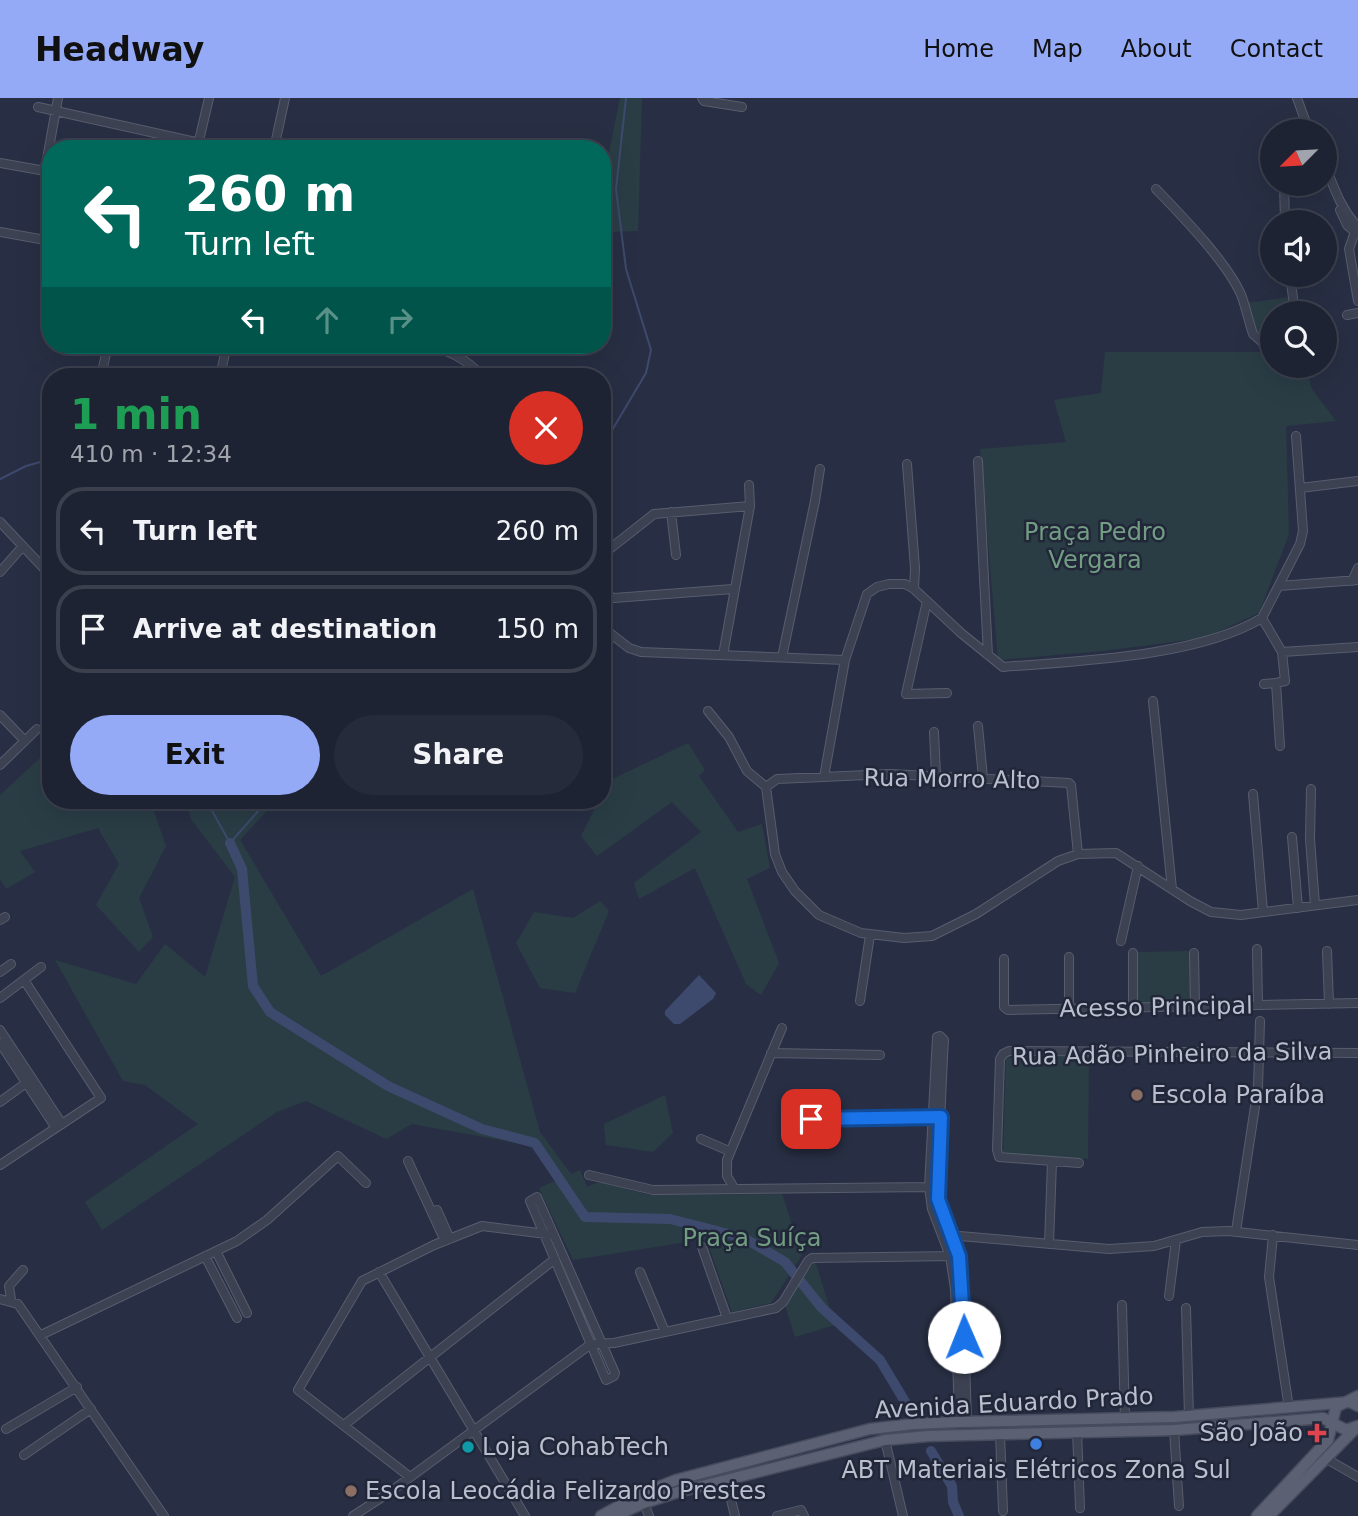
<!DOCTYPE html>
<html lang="en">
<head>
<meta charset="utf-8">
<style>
  :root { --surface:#1e2333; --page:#262b3b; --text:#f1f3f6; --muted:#a1a4ac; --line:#3c404e; --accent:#95aaf7 }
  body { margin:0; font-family:"DejaVu Sans",sans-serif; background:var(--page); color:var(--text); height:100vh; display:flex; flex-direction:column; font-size:26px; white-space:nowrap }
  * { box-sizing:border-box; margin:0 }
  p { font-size:23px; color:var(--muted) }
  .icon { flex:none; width:38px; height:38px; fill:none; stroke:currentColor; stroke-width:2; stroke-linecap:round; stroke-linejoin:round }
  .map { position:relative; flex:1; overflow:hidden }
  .panel { position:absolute; left:42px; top:270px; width:569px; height:441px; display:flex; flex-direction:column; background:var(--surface); border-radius:28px; box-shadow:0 7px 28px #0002,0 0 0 2px var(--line) }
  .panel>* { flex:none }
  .banner { position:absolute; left:42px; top:42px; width:569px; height:214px; border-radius:28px; box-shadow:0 7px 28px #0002,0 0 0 2px var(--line); background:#00695c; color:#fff; overflow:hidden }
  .needle { width:46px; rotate:246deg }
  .buttons { position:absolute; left:1260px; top:21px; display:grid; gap:14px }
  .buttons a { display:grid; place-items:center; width:77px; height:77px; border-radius:50%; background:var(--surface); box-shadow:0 7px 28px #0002,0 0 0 2px var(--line); font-size:35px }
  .pin { position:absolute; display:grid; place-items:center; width:60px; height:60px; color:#fff; margin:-30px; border-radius:14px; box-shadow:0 4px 10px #0006 }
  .me { position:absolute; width:77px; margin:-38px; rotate:359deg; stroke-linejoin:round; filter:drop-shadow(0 0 5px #0008) }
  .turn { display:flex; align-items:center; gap:24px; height:147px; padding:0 28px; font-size:32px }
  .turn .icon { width:91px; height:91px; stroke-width:2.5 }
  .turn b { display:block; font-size:49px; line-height:60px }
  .lanes { display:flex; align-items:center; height:66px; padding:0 28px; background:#0003; justify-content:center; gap:35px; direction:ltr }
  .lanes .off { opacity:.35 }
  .round { display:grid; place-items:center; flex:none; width:74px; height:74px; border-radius:37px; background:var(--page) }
  .overview { display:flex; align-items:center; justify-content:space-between; height:119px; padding:0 28px }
  h1 { font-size:42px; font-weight:700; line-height:52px; color:#1e9e55 }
  .button { display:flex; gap:14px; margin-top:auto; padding:14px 28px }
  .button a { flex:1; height:80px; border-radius:42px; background:var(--accent); color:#111; font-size:28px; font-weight:700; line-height:80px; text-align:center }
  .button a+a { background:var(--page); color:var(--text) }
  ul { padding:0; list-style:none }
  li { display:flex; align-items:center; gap:21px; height:88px; margin:0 14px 10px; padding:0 14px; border:4px solid var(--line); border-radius:28px }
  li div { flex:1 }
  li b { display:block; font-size:26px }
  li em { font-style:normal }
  header { display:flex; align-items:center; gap:42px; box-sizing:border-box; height:98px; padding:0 35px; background:var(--accent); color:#111 }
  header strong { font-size:33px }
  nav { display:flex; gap:38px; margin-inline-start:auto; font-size:24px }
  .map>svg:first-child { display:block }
  .green { fill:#2a3d45 }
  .water { fill:#3e4a6d }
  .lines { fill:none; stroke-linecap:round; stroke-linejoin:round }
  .stream { stroke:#3e4a6d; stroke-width:2 }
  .river { stroke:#3e4a6d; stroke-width:10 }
  .minor-casing { stroke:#585d6e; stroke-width:10 }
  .major-casing { stroke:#464b5d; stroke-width:13 }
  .minor { stroke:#3d4253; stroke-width:8 }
  .major { stroke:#5b6173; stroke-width:10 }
  .route-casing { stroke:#114b97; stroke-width:18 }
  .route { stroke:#1a73e8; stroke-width:12 }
  .education-dot { fill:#8d6e63; stroke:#212739; stroke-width:2.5 }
  .health-dot { fill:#e0444e; stroke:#212739; stroke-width:2.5 }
  .shop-dot { fill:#3f7fe0; stroke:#212739; stroke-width:2.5 }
  .culture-dot { fill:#0f9aa8; stroke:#212739; stroke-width:2.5 }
  .labels { text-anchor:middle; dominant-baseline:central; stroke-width:5; stroke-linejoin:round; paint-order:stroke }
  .park-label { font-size:24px; fill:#729d83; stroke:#212739 }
  .street-label { font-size:24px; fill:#babecd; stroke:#212739 }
  .poi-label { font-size:24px; fill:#babecd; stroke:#212739; text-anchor:start }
</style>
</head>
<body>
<header>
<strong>Headway</strong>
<nav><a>Home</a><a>Map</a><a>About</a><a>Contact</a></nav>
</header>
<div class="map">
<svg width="1358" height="1418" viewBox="0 0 1358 1418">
  <rect width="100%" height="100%" fill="#282f44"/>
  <path class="green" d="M620,0H642L638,133L610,134L608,59Z
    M1290,199L1292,215H1272V240L1257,236L1247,205Z
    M1105,254H1272V268H1305L1312,291L1336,323L1286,328L1289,436L1259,515L1204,540L1103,553L998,562L980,351L1066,344L1054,302L1101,295Z
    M688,645L705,672L699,678L738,734L762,726L770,770L747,781L779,865L761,897L746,886L695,770L639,801L634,785L701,734L672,704L597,758L581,738L599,702H602V696L608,683Z
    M51,650V702H150L166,748L139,800L153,839L139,854L96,807L119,766L98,730L20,753L35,774L6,791L0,781V697Z
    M186,702H277L240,742L321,878L473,791L540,1034L571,1076L580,1072L587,1089L599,1084L649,1097L782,1096L802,1157L771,1205L732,1214L706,1141L573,1162L539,1090L557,1082L533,1048L412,1026L386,1041L306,1003L277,1014L102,1132L85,1104L198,1026L145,987L123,983L55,862L136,886L165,846L205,879L235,779L191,721Z
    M600,803L609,813L575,895L540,890L516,845L534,814L573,820Z
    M1192,853L1193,905L1136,906L1135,854Z
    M1089,958L1088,1061L1003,1056L1006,960Z
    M665,997L673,1035L653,1054L606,1047L604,1026Z
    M815,1163L835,1227L795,1239L785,1207Z"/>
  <path class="water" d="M699,877L716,895L713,901L680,926H674L665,917V913Z"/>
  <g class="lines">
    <path class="stream" d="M602,340L611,334L646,275L651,252L626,171L616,91L626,0
      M0,381L26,368L51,361
      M206,702L230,745L268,702"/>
    <path class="river" d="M230,745L242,771L253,888L270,914L388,988L482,1031L535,1045L585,1119L670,1121L744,1140L785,1164L822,1210L880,1262L913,1317
      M931,1353L952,1388L953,1404L959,1418"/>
    <defs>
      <path id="minor" d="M702,0L704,3L742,9
        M1297,0L1309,33
        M38,9L227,51
        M197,51L209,0
        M274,51L285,0
        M0,65L51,74
        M1325,67C1334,90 1341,111 1358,129
        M45,72L58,0
        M1284,86L1285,124
        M1156,91C1181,117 1229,166 1242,199C1246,211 1249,224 1253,236L1262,244L1272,246
        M1340,112L1347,127L1356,135
        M1357,128L1349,151L1358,203
        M0,134L51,143
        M1290,177L1295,215
        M1347,217L1358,215
        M428,247C449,253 467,261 482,278
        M101,278L108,247
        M220,278L227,247
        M978,363L988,557
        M907,366L915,470L914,491
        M1300,390L1358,383
        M671,414L676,457
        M0,424L51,478
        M602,457L654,416L750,408
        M0,474L23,448
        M1352,483L1358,470
        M1279,488L1358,482
        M602,489L606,497L614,500L733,491
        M927,503L906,596L947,595
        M1262,520L1282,554L1358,549
        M602,529L629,550L641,554L845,562
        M723,557L750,408L749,387
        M782,559L815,403L820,371
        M1264,586L1276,585
        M1153,603L1172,791
        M708,613L729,639L747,673L766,689L775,756L782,774L795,793L819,817L861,835L904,840L932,838L976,816L1058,763L1078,756L1116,755L1190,803L1211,814L1241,817L1358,802
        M0,617L25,643
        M978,628L983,680
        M934,634L936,677
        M1280,648L1276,585L1285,583L1282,554
        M0,667L37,631
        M824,679L845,562L867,496L877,489L889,486H905L914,491L961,535L1003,569C1078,563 1197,559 1262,520L1300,446L1303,433L1296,338
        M766,689L777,681L890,676L1069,685L1071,687L1078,756
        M1311,691L1310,741L1315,807
        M1253,696L1263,814
        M1292,739L1298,810
        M0,822L5,819
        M1121,843L1138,768
        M1257,851L1258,907
        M1327,853L1329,906
        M1133,855V909
        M1194,855L1195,908
        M1069,859V910
        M1004,861V909L1008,912L1358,905
        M0,874L11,866
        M0,900L41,869
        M860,903L870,837
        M0,932L62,1026
        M0,945L56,1030
        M771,955L880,957
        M0,1004L26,985
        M793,1036L806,1035L808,1023L811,1021L935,1019
        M701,1041L729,1053
        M408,1063L445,1143
        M1079,1065L999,1059L997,1052L1000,961L1003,956L1009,953L1358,955
        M0,1067L101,1000L24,882
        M589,1077L653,1092L931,1089
        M734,1090L727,1078V1062L782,930
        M537,1099L615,1275L614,1278L606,1282L530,1103Z
        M437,1112L450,1141
        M1236,1133L1258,989L1260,923
        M948,1137L1109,1151L1154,1148L1202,1134L1228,1133L1358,1147
        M1273,1137L1269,1179L1289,1310
        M1049,1146L1052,1064
        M702,1149L727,1220
        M216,1153L247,1215
        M205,1158L237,1220
        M379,1174L525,1418
        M640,1174L665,1234
        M1169,1198L1176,1142
        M0,1201L18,1206L164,1418
        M11,1202L9,1188L23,1172
        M1122,1207L1125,1321
        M1186,1210L1189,1318
        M41,1237L237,1143L267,1122L338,1058L366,1085
        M959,1324L955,1191L950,1158L932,1111L929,1089L937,939L940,938L944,942L943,959L937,1089L941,1112L959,1158L963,1197L967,1324
        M344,1327L555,1161
        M6,1331L77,1289
        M1174,1332L1179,1408
        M1077,1333L1080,1410
        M1000,1336L1003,1413
        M885,1342L903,1418
        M24,1357L91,1311
        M1325,1360L1358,1379
        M410,1379L298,1292L362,1183L434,1147L482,1128L554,1137
        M726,1381L735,1418
        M644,1405L649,1418
        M353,1418L390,1394L591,1246L614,1245L776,1210L783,1204L808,1163L812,1160L953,1158
        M777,1418L801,1412L804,1418"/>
      <path id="major" d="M601,1418L641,1396L676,1382L870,1331L914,1326L959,1324L1175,1319L1350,1304L1358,1308
        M615,1418L644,1405L678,1394L885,1342L928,1338L1174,1332L1323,1320L1346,1332L1358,1328
        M1257,1418L1328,1342L1336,1309L1358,1298
        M1269,1418L1356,1330"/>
    </defs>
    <use href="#minor" class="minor-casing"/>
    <use href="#major" class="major-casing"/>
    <use href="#minor" class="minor"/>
    <use href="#major" class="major"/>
  </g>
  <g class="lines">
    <defs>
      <path id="route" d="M811,1021L941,1019L938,1101L959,1158L964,1239"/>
    </defs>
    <use href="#route" class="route-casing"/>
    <use href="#route" class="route"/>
  </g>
  <g class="education-dot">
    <circle cx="1137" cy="997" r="7"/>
    <circle cx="351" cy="1393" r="7"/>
  </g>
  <path class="health-dot" d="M1313.5 1324.5h7v7h7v7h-7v7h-7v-7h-7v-7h7z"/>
  <circle class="shop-dot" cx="1036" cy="1346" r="7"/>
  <circle class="culture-dot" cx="468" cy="1349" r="7"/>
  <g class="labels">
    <g class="park-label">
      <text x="1095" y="434">Praça Pedro<tspan x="1095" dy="28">Vergara</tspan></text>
      <text x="752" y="1140">Praça Suíça</text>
    </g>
    <g class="street-label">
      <text transform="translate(952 681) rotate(1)">Rua Morro Alto</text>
      <text transform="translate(1156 909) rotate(-1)">Acesso Principal</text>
      <text transform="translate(1172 956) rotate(-1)">Rua Adão Pinheiro da Silva</text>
      <text transform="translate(1014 1305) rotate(-3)">Avenida Eduardo Prado</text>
    </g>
    <g class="poi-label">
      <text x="1151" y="997">Escola Paraíba</text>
      <text x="1303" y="1335" text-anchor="end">São João</text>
      <text x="482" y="1349">Loja CohabTech</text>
      <text x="1036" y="1372" text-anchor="middle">ABT Materiais Elétricos Zona Sul</text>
      <text x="365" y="1393">Escola Leocádia Felizardo Prestes</text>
    </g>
  </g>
</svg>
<div class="buttons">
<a><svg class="needle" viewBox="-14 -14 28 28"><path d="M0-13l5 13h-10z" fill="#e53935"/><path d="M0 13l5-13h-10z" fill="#a1a4ac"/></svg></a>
<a><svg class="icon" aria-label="sound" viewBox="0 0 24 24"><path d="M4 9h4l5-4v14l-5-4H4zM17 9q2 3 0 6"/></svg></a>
<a><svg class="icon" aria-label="search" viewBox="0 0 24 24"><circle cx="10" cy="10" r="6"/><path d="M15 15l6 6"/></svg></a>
</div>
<div class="pin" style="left:811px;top:1021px;background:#d93025"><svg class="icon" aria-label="arrive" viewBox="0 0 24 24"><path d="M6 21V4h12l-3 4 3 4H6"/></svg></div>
<svg class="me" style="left:964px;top:1239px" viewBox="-20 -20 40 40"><circle r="19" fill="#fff"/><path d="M0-13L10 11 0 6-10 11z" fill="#1a73e8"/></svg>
<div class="banner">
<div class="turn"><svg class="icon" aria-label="left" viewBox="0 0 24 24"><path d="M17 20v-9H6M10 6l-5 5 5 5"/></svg><div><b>260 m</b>Turn left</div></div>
<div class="lanes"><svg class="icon" aria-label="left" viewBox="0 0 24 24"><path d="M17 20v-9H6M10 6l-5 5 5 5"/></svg><svg class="icon off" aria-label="ahead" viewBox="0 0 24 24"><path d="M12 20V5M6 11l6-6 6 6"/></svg><svg class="icon off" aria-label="right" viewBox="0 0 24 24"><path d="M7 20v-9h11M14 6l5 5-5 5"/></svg></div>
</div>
<section class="panel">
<div class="overview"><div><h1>1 min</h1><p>410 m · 12:34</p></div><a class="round" style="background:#d93025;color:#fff"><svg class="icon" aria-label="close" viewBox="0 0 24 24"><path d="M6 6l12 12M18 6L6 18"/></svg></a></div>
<ul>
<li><svg class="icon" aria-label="left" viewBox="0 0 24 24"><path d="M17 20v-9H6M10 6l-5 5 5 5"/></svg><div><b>Turn left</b></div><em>260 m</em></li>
<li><svg class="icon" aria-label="arrive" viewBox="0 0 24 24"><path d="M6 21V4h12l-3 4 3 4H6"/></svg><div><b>Arrive at destination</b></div><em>150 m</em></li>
</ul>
<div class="button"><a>Exit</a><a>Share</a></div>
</section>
</div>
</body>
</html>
